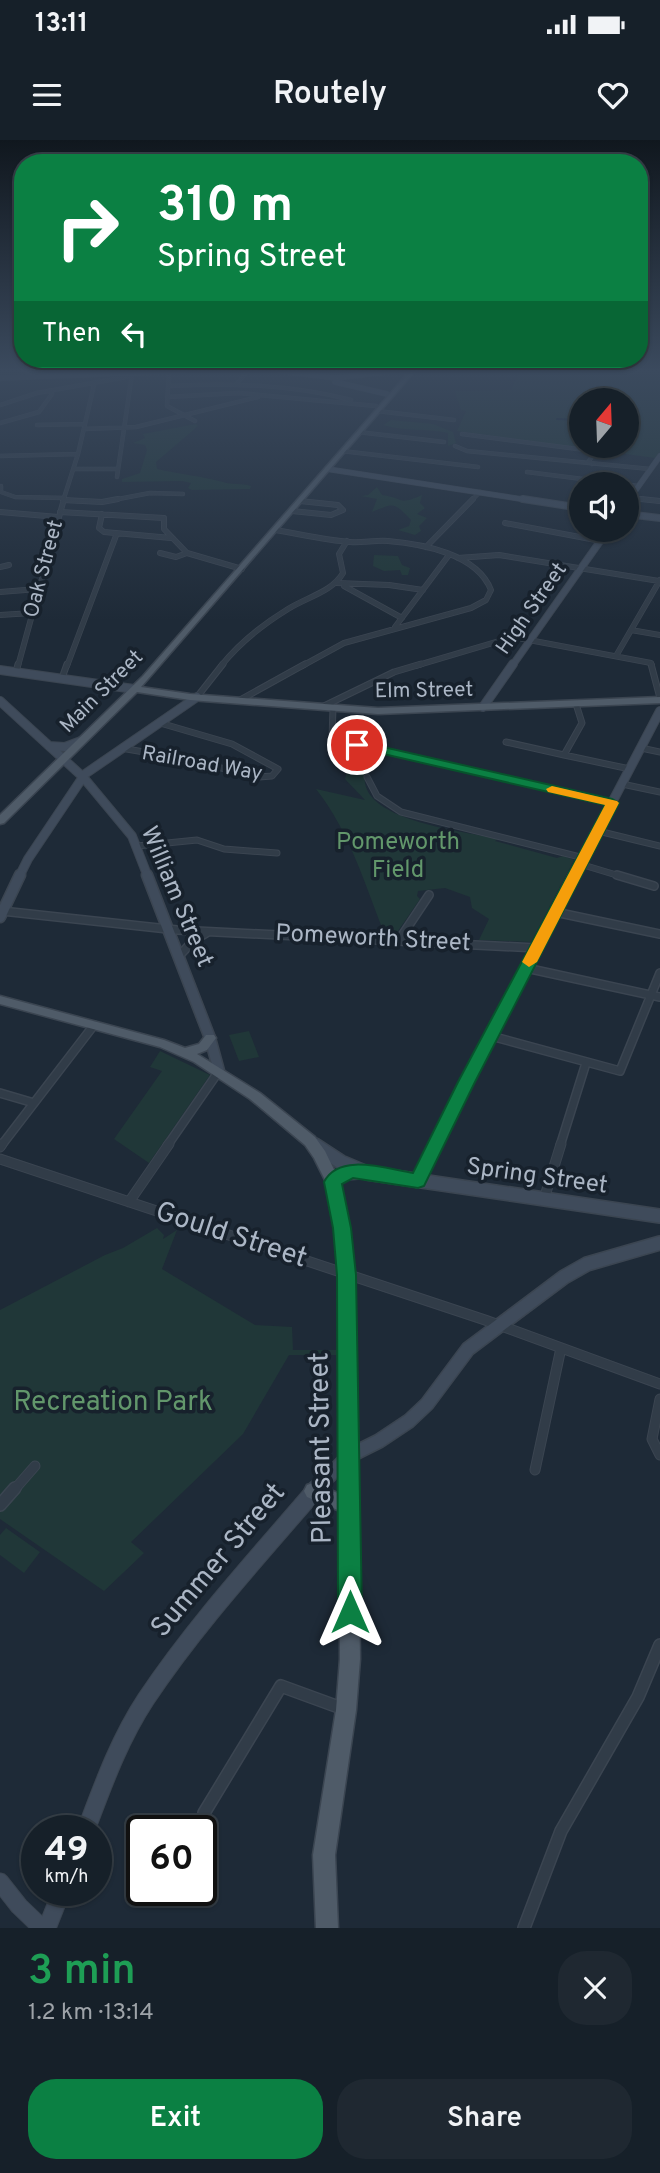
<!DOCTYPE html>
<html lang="en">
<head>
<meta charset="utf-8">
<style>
  :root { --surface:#162029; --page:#1f2831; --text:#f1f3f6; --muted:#9ea3a8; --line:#353e46; --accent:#0b8043 }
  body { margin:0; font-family:Overpass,sans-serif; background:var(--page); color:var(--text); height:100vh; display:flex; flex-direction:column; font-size:26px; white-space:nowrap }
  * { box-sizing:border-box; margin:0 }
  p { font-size:23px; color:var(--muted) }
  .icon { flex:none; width:38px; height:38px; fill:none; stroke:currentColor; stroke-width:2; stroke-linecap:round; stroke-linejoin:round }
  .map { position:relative; height:1788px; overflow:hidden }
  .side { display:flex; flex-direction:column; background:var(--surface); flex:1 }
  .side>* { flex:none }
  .top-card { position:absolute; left:14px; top:14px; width:634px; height:214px; border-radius:28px; box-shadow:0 2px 5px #0004,0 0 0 2px var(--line); background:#0b8043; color:#fff; overflow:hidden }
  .needle { width:46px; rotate:19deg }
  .fabs { position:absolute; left:569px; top:248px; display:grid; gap:14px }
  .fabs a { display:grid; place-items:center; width:70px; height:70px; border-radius:50%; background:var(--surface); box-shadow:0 2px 5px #0004,0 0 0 2px var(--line); font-size:35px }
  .speed { position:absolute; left:21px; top:1675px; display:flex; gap:14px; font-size:35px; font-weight:700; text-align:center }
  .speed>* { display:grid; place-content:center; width:91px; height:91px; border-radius:50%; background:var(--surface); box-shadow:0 2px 5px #0004,0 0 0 2px var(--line); line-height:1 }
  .speed small { font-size:18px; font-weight:400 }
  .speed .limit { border:4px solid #111; border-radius:10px; background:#fff; color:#111 }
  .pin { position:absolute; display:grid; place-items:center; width:60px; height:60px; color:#fff; margin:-30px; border:4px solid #fff; border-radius:50%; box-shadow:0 2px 7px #0007 }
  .me { position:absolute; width:77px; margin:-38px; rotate:0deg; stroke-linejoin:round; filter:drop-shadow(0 0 5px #0008) }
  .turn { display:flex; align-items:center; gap:24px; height:147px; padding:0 28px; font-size:32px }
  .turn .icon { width:91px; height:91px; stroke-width:2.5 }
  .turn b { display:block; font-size:49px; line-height:60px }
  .then { display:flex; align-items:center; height:66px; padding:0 28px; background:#0003; gap:14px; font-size:26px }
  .round { display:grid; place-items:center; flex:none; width:74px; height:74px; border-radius:28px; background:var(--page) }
  .head { display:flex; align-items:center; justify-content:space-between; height:119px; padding:0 28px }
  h1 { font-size:42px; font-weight:600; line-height:52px; color:#1e9e55 }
  .cta { display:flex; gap:14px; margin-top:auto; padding:14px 28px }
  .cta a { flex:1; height:80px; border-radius:28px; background:var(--accent); color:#fff; font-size:28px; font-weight:600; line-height:80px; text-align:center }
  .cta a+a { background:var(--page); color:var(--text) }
  .status { display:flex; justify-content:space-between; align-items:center; height:49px; padding:0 35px; background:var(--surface); direction:ltr }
  .status svg { height:19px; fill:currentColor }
  header { display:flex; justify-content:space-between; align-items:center; height:91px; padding:0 28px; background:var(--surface); font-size:32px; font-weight:600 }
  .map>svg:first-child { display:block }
  .green { fill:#203738; fill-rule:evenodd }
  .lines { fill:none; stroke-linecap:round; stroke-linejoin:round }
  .stream { stroke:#112135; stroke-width:2 }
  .street-far5-casing { stroke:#3b4551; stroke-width:4.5 }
  .street-far4-casing { stroke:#3b4551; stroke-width:6 }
  .street-far3-casing { stroke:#3b4551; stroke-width:7 }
  .street-far2-casing { stroke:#3b4551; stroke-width:10 }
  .street-far1-casing { stroke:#3b4551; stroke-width:11 }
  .street-casing { stroke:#3b4551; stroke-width:14 }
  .secondary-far5-casing { stroke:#3b4551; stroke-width:6 }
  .secondary-far4-casing { stroke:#3b4551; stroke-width:8 }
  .secondary-far3-casing { stroke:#3b4551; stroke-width:10 }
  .secondary-far2-casing { stroke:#3b4551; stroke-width:13 }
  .secondary-far1-casing { stroke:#3b4551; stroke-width:16 }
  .secondary-casing { stroke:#3b4551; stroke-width:19 }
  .primary-casing { stroke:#3b4551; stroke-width:3 }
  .street-far5 { stroke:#313c48; stroke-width:3.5 }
  .street-far4 { stroke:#313c48; stroke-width:4.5 }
  .street-far3 { stroke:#313c48; stroke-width:5 }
  .street-far2 { stroke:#313c48; stroke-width:7 }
  .street-far1 { stroke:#313c48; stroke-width:9 }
  .street { stroke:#313c48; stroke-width:11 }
  .secondary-far5 { stroke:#3f4b5b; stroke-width:5 }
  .secondary-far4 { stroke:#3f4b5b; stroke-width:6 }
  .secondary-far3 { stroke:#3f4b5b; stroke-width:8 }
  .secondary-far2 { stroke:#3f4b5b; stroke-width:10 }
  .secondary-far1 { stroke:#3f4b5b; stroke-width:13 }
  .secondary { stroke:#3f4b5b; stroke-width:17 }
  .primary { fill:#4f5b68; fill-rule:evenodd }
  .route { fill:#0b8043; stroke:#07532c; stroke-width:2 }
  .slow { fill:#f59e0b }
  .labels { text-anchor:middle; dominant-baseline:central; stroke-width:7; stroke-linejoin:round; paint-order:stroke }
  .far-street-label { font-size:21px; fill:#abb6c5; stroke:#17212c }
  .park-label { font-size:24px; fill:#62976b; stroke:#17212c }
  .street-label { font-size:24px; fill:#abb6c5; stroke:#17212c }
  .near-street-label { font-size:28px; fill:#abb6c5; stroke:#17212c }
  .near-park-label { font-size:28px; fill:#62976b; stroke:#17212c }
</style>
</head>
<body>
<div class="status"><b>13:11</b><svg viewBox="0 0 49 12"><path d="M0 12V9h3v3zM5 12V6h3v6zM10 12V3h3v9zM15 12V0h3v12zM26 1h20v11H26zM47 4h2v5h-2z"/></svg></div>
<header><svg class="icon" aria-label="menu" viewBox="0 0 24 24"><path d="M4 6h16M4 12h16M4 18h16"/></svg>Routely<svg class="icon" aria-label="heart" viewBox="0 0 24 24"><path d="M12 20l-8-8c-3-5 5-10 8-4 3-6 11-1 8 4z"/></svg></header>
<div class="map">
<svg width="660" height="1788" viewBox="0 0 660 1788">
  <rect width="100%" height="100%" fill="#1e2a37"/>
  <path class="green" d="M517,231H660V312L655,318L457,291L466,271L461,270L455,251L511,250L517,237ZM581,261H626V306H581Z
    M391,280L433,284L453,292L456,303L448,306V293C426,288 406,292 383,285Z
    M196,284L198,286L156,322L157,329C179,334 201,336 223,342C232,345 242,343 251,346L250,349L192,350L188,348L191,343L182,341L122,342V339L140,333L147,310L145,305L133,303L145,298L143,294Z
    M377,347L382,355C405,358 397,366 422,355L420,363L425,368L417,374L427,378L419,386L421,391L415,395L398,390L409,386L411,380C393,361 394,363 372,372L377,359L361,356L368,355Z
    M374,415L398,416L402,425L410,428L408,435H402L400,430L384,431L373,426Z
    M361,627L367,628C347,680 465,691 498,699L495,701L557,718L563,716L574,720L531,802L479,800L489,779L472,768L470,757L445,748L418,751L417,756L420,759L398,791L394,795H385C365,745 350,692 316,649L365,660L345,639L347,631Z
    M249,891L259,917L239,921L229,895Z
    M160,911L210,935L149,1023L114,999L162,931L150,927Z
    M157,1088L164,1095L163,1099L177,1090L162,1129L255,1185L292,1187L293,1210H338V1215H289L243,1294L131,1402L144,1413L104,1451L0,1379V1170L105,1115L123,1108Z
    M6,1388L40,1412L24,1433L0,1415V1395Z"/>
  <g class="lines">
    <path class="stream" d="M557,279L581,280"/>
    <defs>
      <path id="street-far5" d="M169,231L167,266L195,281
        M25,237L28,231
        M238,242L248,231
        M168,246C231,243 290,244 351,260
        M167,257L239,253L376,266
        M0,265L37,253L132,236
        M377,271L454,280
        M0,283L39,272L52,254L49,251
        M37,285L85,284
        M84,289L136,287L258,257
        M358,292L444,302
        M462,294L593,311L595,312L589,321L592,324
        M455,306L467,311L650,329
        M342,311L478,327
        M0,316L78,314
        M74,329H118
        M527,332L638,346
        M117,337L132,234
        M1,346V352L15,357L64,358
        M631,358L658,361
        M63,360L79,361
        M63,361L78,314L94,245
        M108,361L150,353L183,354
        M471,361L480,352"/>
      <path id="street-far4" d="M641,359L660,361
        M63,360L102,362L118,359
        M292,371L331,375L343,370L338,365L300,361
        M0,372L58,377
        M60,372L164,378V389L187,413L242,429
        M102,374L99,388L104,392L171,398
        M505,383L601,401
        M275,390C300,394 325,400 350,402C363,403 375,400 388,401C423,404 477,414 491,450L486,460L471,468L344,503L302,526
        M426,407L473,359
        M160,413L176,417L187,413
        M458,418L499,415L659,441
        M0,427L9,425
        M337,443L389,445L423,450
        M344,446L402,478
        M0,452L38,449
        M0,475L32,473
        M395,487L449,415
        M631,490L660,495
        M616,516L660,440
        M18,526L64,359
        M67,526L117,393
        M221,526C240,502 262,485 288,469C307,457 332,452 343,433L339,414L347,401
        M415,526L513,497L651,523L652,526"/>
      <path id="street-far3" d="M651,524L660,558
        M16,532L18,524
        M62,538L67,524
        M197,557L223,524
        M240,560L305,524
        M576,564L582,583L564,615L630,629
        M324,566L394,532L421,524
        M333,567L332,599L612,663
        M506,602L564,615
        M121,608L184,619L259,637L272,636L278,629L232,604L160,583
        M641,608L660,612
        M367,637L377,656L401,672L584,718
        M622,644L660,652
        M598,691L660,706
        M137,706L197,700L224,709L277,713
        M580,724L623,737"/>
      <path id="street-far2" d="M617,735L654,746
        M2,771L177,790L537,808
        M555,772L660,794
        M399,800L429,755
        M179,816L193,801L208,792
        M526,828L660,857
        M491,896L620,931L660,833
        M0,953L34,963
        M1,1006L94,885
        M167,1006L219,931
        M560,1006L586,923"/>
      <path id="street-far1" d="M0,1007L2,1004
        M0,1019L485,1180L660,1244
        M544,1059L561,1004
        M129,1062L169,1004
        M660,1259L652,1299L660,1315
        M535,1330L561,1208
        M14,1350L35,1326"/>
      <path id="street" d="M0,1365L15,1348
        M204,1673L281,1546L344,1569
        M524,1788L561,1691L638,1557L660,1505"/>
      <path id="secondary-far5" d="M280,231L336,238L393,231
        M402,231L405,233
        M0,238L182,231
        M335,242L387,254
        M327,329L534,361
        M628,361L660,316"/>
      <path id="secondary-far4" d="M523,359L581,368
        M626,364L630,359
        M626,374L660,378
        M512,526L608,390"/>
      <path id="secondary-far3" d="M0,530L134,549
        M0,561L83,637L132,696L148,737
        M483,567L513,524
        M49,606L65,607L81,601
        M19,737L28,719L85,634L197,557
        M573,737L660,571"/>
      <path id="secondary-far2" d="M147,735L210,898L219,931
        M0,777L20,735
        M435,1006L574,735"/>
      <path id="secondary-far1" d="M315,1005L341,1022L367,1033L660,1076
        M418,1041L436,1004
        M333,1042L344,1033L358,1032
        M315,1350L349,1316L379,1301L409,1281L427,1264L468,1209L564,1137L587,1124L660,1103"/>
      <path id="secondary" d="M86,1690C103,1645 119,1600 146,1559C196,1484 258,1417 317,1348
        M0,1742L19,1766L42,1788
        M47,1788L62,1750"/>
      <path id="primary" d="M410,231H415L141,547L190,554L378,568L660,557V563L378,574L190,560L137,552L4,683L0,684V675L143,536Z
        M0,856L164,900L185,908L199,904L206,895H214L216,898L207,910L197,914L260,953L315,997L325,1011L340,1042L347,1074L354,1135L360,1519L356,1570L335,1715L338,1788H316L313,1715L336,1570L340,1519V1371L307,1357L304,1351L307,1345L313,1343L340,1354V1135L333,1074L326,1042L314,1018L305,1005L250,959L194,922L160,907L0,864Z"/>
    </defs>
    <use href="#street-far5" class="street-far5-casing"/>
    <use href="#street-far4" class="street-far4-casing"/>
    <use href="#street-far3" class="street-far3-casing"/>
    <use href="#street-far2" class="street-far2-casing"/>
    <use href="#street-far1" class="street-far1-casing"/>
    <use href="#street" class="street-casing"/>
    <use href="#secondary-far5" class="secondary-far5-casing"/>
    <use href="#secondary-far4" class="secondary-far4-casing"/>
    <use href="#secondary-far3" class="secondary-far3-casing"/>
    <use href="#secondary-far2" class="secondary-far2-casing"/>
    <use href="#secondary-far1" class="secondary-far1-casing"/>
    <use href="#secondary" class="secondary-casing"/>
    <use href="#primary" class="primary-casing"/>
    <use href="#street-far5" class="street-far5"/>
    <use href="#street-far4" class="street-far4"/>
    <use href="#street-far3" class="street-far3"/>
    <use href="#street-far2" class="street-far2"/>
    <use href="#street-far1" class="street-far1"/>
    <use href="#street" class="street"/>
    <use href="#secondary-far5" class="secondary-far5"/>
    <use href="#secondary-far4" class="secondary-far4"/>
    <use href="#secondary-far3" class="secondary-far3"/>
    <use href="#secondary-far2" class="secondary-far2"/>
    <use href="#secondary-far1" class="secondary-far1"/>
    <use href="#secondary" class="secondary"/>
    <use href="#primary" class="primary"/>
  </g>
  <linearGradient id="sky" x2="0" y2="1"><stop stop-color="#10171e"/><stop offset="0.48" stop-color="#3b4a5e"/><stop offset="1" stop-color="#3b4a5e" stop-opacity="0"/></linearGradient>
  <rect width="660" height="481" fill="url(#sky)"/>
  <path class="route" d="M357,601L612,659L619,663L475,942L424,1046L418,1048L353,1038L342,1044L351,1088L356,1135L362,1472L359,1480L350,1484L341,1480L338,1472L337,1135L333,1088L324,1042C339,1012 387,1029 413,1033L458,942L605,665L353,607L351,605Z"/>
  <path class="slow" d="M552,646L617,661L619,663L537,822L529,827L522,822L605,665L548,652L546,649Z"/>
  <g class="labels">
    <g class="far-street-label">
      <text transform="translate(44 429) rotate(-75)">Oak Street</text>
      <text transform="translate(532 469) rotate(-55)">High Street</text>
      <text transform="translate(424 551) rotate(-1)">Elm Street</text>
      <text transform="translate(102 552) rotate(-45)">Main Street</text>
      <text transform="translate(202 624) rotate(10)">Railroad Way</text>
    </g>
    <g class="park-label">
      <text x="398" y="703">Pomeworth<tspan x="398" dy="28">Field</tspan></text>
    </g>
    <g class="street-label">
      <text transform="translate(176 757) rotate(67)">William Street</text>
      <text transform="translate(373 799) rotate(3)">Pomeworth Street</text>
      <text transform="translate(537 1037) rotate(8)">Spring Street</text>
    </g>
    <g class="near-street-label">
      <text transform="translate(231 1096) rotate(18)">Gould Street</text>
      <text transform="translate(322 1308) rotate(-91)">Pleasant Street</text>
      <text transform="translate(219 1421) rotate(-50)">Summer Street</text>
    </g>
    <g class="near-park-label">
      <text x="113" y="1263">Recreation Park</text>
    </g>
  </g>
</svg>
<div class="fabs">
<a><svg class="needle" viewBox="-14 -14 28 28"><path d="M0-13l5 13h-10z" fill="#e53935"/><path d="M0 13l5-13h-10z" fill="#9ea3a8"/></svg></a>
<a><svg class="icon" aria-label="sound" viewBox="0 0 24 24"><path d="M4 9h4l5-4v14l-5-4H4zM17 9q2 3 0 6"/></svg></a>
</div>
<div class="speed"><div>49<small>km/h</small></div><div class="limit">60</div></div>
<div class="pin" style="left:357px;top:605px;background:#d93025"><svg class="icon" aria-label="arrive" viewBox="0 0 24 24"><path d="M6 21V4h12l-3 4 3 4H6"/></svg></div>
<svg class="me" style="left:350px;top:1472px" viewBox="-20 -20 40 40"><path d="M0-17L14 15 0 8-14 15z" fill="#0b8043" stroke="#fff" stroke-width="4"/></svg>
<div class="top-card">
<div class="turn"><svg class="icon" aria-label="right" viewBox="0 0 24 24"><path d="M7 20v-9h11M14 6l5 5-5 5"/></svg><div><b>310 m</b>Spring Street</div></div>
<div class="then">Then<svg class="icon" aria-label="left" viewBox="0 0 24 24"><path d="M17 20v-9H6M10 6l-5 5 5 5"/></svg></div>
</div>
</div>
<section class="side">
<div class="head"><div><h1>3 min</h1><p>1.2 km · 13:14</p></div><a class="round"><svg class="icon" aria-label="close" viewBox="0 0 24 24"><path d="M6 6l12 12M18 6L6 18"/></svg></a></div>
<div class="cta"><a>Exit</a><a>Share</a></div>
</section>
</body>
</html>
